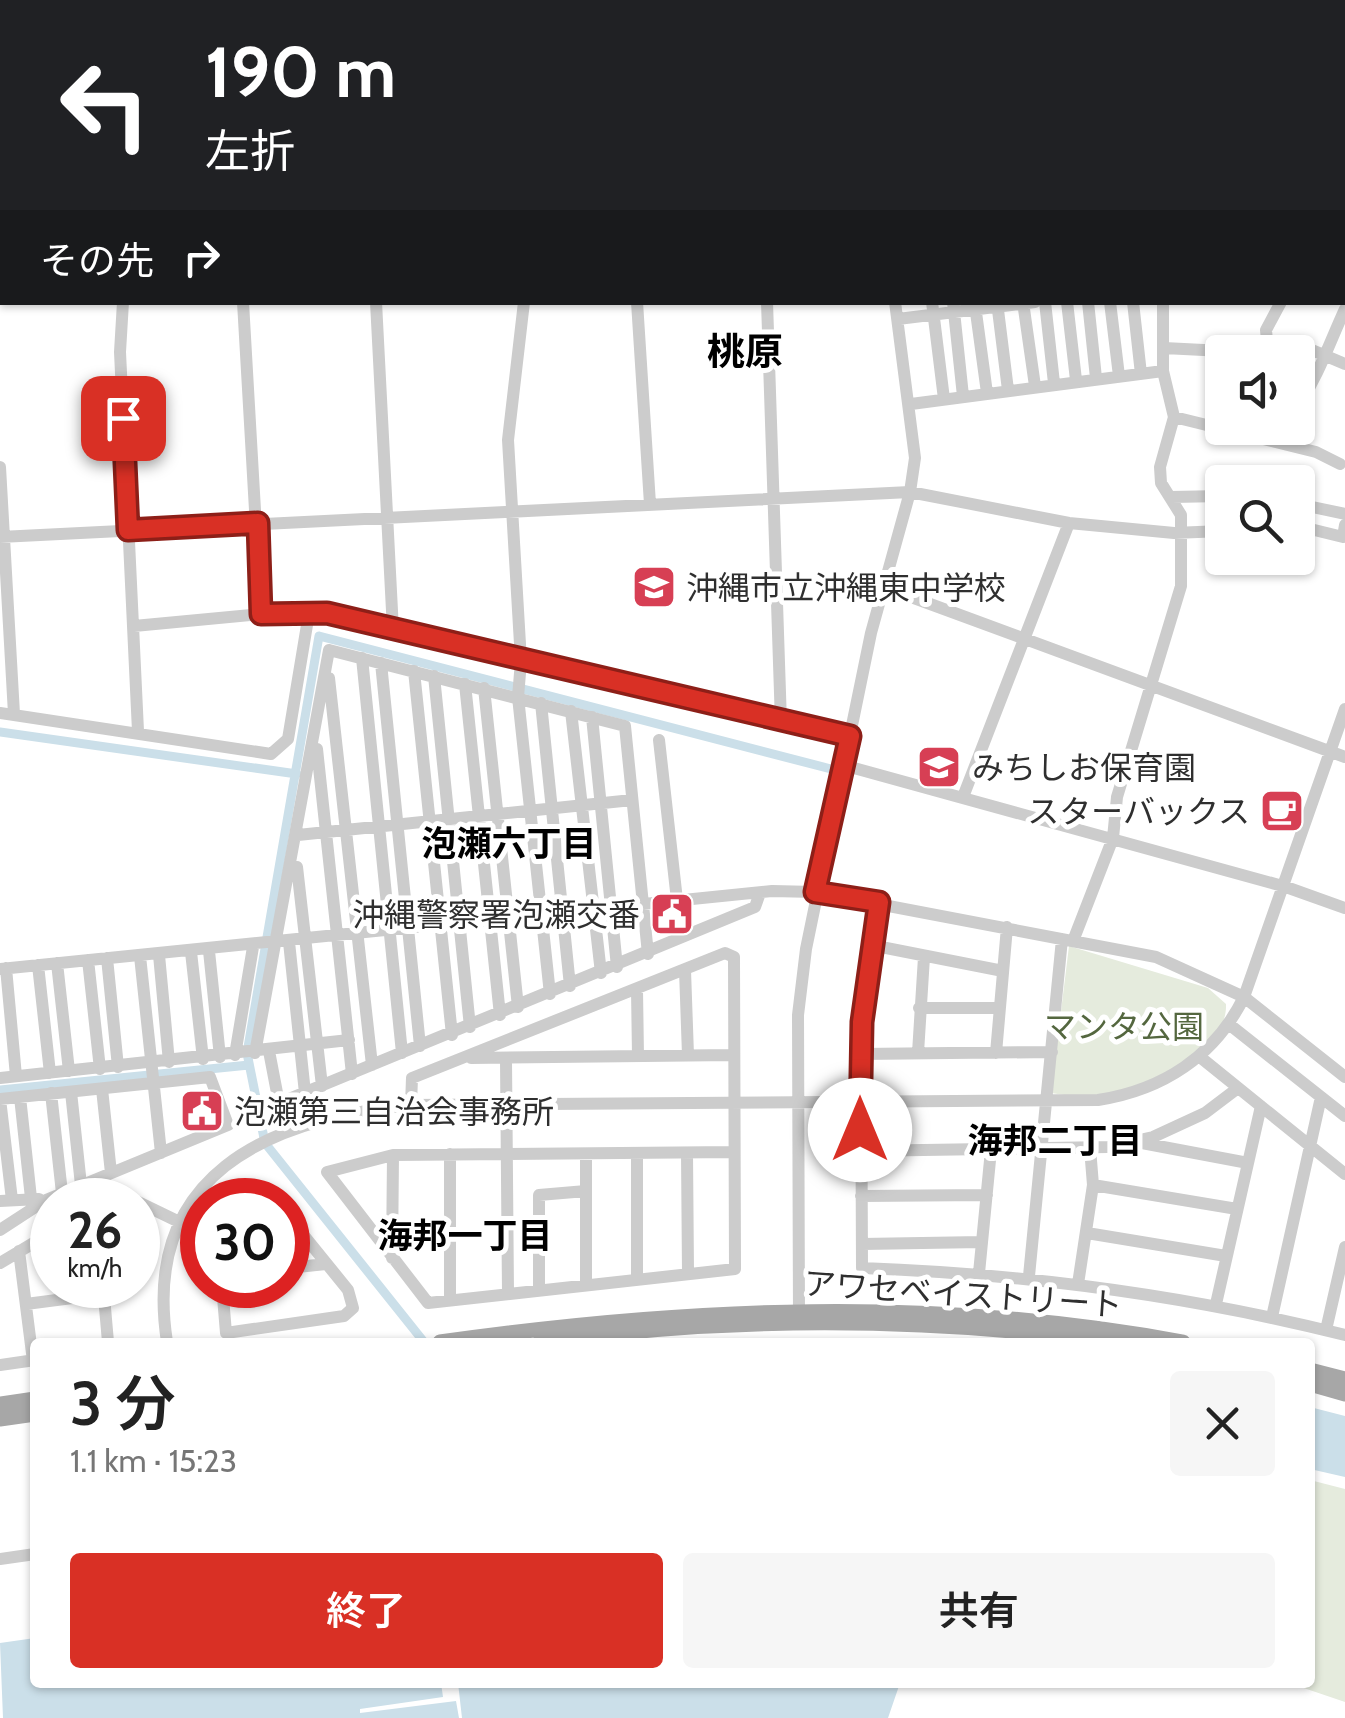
<!DOCTYPE html>
<html lang="ja">
<head>
<meta charset="utf-8">
<style>
  :root { --surface:#fff; --page:#f6f6f6; --text:#222; --muted:#767676; --accent:#d93025 }
  body { margin:0; font-family:Cabin,"Noto Sans JP",sans-serif; background:var(--page); color:var(--text); height:100vh; display:flex; flex-direction:column; font-size:38px; white-space:nowrap }
  * { box-sizing:border-box; margin:0 }
  p { font-size:32px; color:var(--muted) }
  .icon { flex:none; width:55px; height:55px; fill:none; stroke:currentColor; stroke-width:2; stroke-linecap:round; stroke-linejoin:round }
  .map { position:relative; flex:1; overflow:hidden }
  .details { position:absolute; left:30px; top:1338px; width:1285px; height:350px; display:flex; flex-direction:column; background:var(--surface); border-radius:10px; box-shadow:0 2px 8px #0004 }
  .details>* { flex:none }
  .guide { position:absolute; left:0px; top:0px; width:1345px; height:305px; box-shadow:0 2px 8px #0004; background:#202124; color:#fff; overflow:hidden }
  .tools { position:absolute; left:1205px; top:335px; display:grid; gap:20px }
  .tools a { display:grid; place-items:center; width:110px; height:110px; border-radius:10px; background:var(--surface); box-shadow:0 2px 8px #0004; font-size:50px }
  .speed { position:absolute; left:30px; top:1178px; display:flex; gap:20px; font-size:50px; font-weight:700; text-align:center }
  .speed>* { display:grid; place-content:center; width:130px; height:130px; border-radius:50%; background:var(--surface); box-shadow:0 2px 8px #0004; line-height:1 }
  .speed small { font-size:25px; font-weight:400 }
  .speed .limit { border:15px solid #d22; background:#fff; color:#111 }
  .pin { position:absolute; display:grid; place-items:center; width:85px; height:85px; color:#fff; margin:-42px; border-radius:20px; box-shadow:0 5px 15px #0006 }
  .me { position:absolute; width:110px; margin:-55px; rotate:0deg; stroke-linejoin:round; filter:drop-shadow(0 0 8px #0008) }
  .turn { display:flex; align-items:center; gap:35px; height:210px; padding:0 40px; font-size:45px }
  .turn .icon { width:130px; height:130px; stroke-width:2.5 }
  .turn b { display:block; font-size:70px; line-height:85px }
  .then { display:flex; align-items:center; height:95px; padding:0 40px; background:#0003; gap:20px; font-size:38px }
  .round { display:grid; place-items:center; flex:none; width:105px; height:105px; border-radius:10px; background:var(--page) }
  .overview { display:flex; align-items:center; justify-content:space-between; height:170px; padding:0 40px }
  h1 { font-size:60px; font-weight:600; line-height:75px }
  .action { display:flex; gap:20px; margin-top:auto; padding:20px 40px }
  .action a { flex:1; height:115px; border-radius:10px; background:var(--accent); color:#fff; font-size:40px; font-weight:600; line-height:115px; text-align:center }
  .action a+a { background:var(--page); color:var(--text) }
  .map>svg:first-child { display:block }
  .green { fill:#e5ebdd }
  .water { fill:#cbdfe9 }
  .lines { fill:none; stroke-linecap:round; stroke-linejoin:round }
  .canal { stroke:#cbdfe9; stroke-width:9 }
  .minor { stroke:#ccc; stroke-width:12 }
  .major { stroke:#a7a7a7; stroke-width:15 }
  .route-casing { stroke:#8d1f18; stroke-width:25 }
  .route { stroke:#d93025; stroke-width:18 }
  .labels { text-anchor:middle; dominant-baseline:central; stroke-width:10; stroke-linejoin:round; paint-order:stroke }
  .poi-label { font-size:32px; fill:#2f2f2f; stroke:#fff; text-anchor:start }
  .park-label { font-size:32px; fill:#54673f; stroke:#fff }
  .street-label { font-size:32px; fill:#2f2f2f; stroke:#fff }
  .neighbourhood-label { font-size:35px; font-weight:bold; fill:#000; stroke:#fff }
  .quarter-label { font-size:38px; font-weight:bold; fill:#000; stroke:#fff }
</style>
</head>
<body>
<div class="map">
<svg width="1345" height="1718" viewBox="0 0 1345 1718">
  <rect width="100%" height="100%" fill="#fff"/>
  <path class="green" d="M1069,946L1208,988L1226,1004C1228,1048 1160,1082 1123,1093C1100,1100 1075,1097 1051,1093Z
    M1310,1480L1345,1489V1702L1289,1683L1310,1682Z"/>
  <path class="water" d="M1310,1407L1345,1416V1477L1310,1469Z
    M35,1638V1682L441,1683L443,1697L360,1709V1713L456,1701L459,1718H3L0,1643Z
    M458,1683V1682L900,1683L888,1718H462Z"/>
  <g class="lines">
    <path class="canal" d="M0,732L297,774
      M0,1090L249,1065
      M424,1342L265,1143L247,1053L319,636L831,769"/>
    <path class="minor" d="M151,0L152,2
      M522,0V2
      M85,2L86,0
      M250,2L251,0
      M379,2L380,0
      M1087,2H1103
      M0,51H2
      M1342,64L1345,65
      M2,114V120
      M0,144H2
      M2,173V158
      M1342,252L1345,250
      M0,268H2
      M123,302L120,352L138,731
      M243,302L261,614
      M376,302L393,630
      M524,302L508,440L521,661L518,697L550,994
      M637,302L650,504
      M767,302L781,723
      M932,302L944,399
      M953,302L963,396
      M997,302L1008,390
      M1023,302L1035,386
      M1045,302L1054,383
      M1067,302L1076,380
      M1088,302L1096,378
      M1110,302L1119,376
      M1133,302L1141,374
      M975,305L987,393
      M898,319L1035,302
      M1164,348L1243,352L1300,345L1345,364
      M1268,352L1266,330L1281,302
      M911,404L1163,371
      M1298,407C1319,374 1329,344 1345,309
      M1174,417L1316,452L1340,464
      M0,467L14,714
      M1172,497L1222,496
      M1298,504L1345,514
      M1298,526L1343,537L1345,525
      M0,537L910,492L1069,523L1174,533L1222,531
      M884,587L1345,757
      M134,626L261,614L327,613L850,736
      M362,658L402,1053
      M381,663L420,1046
      M414,671L452,1035
      M434,676L470,1027
      M329,678L372,1065
      M465,684L500,1015
      M484,688L518,1007
      M541,703L570,986
      M571,711L601,973
      M0,713L271,754L288,739L309,613
      M592,717L617,967
      M659,740L677,900
      M317,749L352,1074
      M843,765L1286,887L1345,908
      M963,797L1069,523
      M298,835L632,800
      M297,867L322,1086
      M879,902L861,1022L862,1268C1026,1274 1186,1295 1345,1335
      M1073,941L1113,838L1117,797L1181,586V515L1161,483L1160,467L1174,417L1163,371V302
      M289,942L305,1093
      M871,945L1003,971
      M209,951L220,1057
      M191,952L203,1059
      M159,955L169,1062
      M140,956L161,1153
      M107,958L118,1067
      M88,960L100,1069
      M57,963L69,1071
      M38,965L50,1073
      M6,968L16,1076
      M0,969L772,891L815,892L1156,957L1244,997L1345,1077
      M685,970L688,1055
      M637,990L638,1056
      M919,1008H999
      M1230,1025L1345,1116
      M269,1051L278,1098L284,1101L755,907L760,893
      M255,1053L329,650L625,726L648,954
      M918,1053L924,957
      M996,1053L1007,927
      M860,1054L1052,1052
      M235,1055L253,947
      M1200,1057L1345,1174
      M471,1058L733,1055
      M506,1060L508,1294
      M0,1078L349,1040
      M102,1089L111,1173
      M71,1092L81,1185
      M51,1093L62,1193
      M20,1097L31,1198
      M0,1099L210,1077L228,1125L46,1200L0,1230
      M0,1099L12,1200
      M411,1105L412,1078L725,953L734,957L735,1269L428,1303L327,1172L393,1155L734,1152
      M1142,1143L1248,1163
      M860,1151L1108,1147L1153,1137L1205,1113L1238,1088
      M637,1153V1277
      M687,1153L688,1272
      M450,1154V1300
      M1093,1185L1237,1209
      M861,1196L987,1195
      M0,1201L39,1199
      M138,1202L202,1233
      M1087,1233L1226,1256
      M862,1244L982,1242
      M19,1251L33,1361
      M392,1258L393,1155
      M0,1263L52,1232
      M288,1268L326,1264
      M979,1273L991,1150
      M1029,1276L1062,939
      M586,1283V1154
      M1078,1284L1093,1185L1090,1148
      M103,1285L108,1342
      M222,1285L226,1333L344,1316L353,1308L348,1290L288,1216
      M539,1289V1195L586,1191
      M26,1304L103,1294
      M1216,1304L1261,1106
      M1272,1317L1321,1097
      M799,1320L798,1015L806,949L871,633L910,492L915,458L895,302
      M1326,1330L1345,1247
      M167,1342C141,1175 267,1119 411,1105L1098,1100C1163,1090 1215,1056 1244,997L1345,709
      M0,1365L35,1360
      M0,1559L35,1554"/>
    <path class="major" d="M440,1342C688,1307 936,1296 1183,1342
      M540,1342C731,1316 924,1317 1115,1342
      M1310,1370L1345,1379
      M1310,1384L1345,1394
      M0,1404L35,1399
      M0,1419L35,1414"/>
  </g>
  <g class="lines">
    <defs>
      <path id="route" d="M123,418L128,530L258,523L261,614L327,613L850,736L815,892L879,902L862,1022L860,1130"/>
    </defs>
    <use href="#route" class="route-casing"/>
    <use href="#route" class="route"/>
  </g>
  <defs>
    <symbol id="school-square" viewBox="-11 -11 22 22"><rect x="-9" y="-9" width="18" height="18" rx="4" fill="#d73f54" stroke="#fff"/><path d="M0-5L7-2L0 1L-7-2ZM-4 1L0 2.5L4 1V4Q0 6-4 4Z" fill="#fff"/></symbol>
    <symbol id="cafe-square" viewBox="-11 -11 22 22"><rect x="-9" y="-9" width="18" height="18" rx="4" fill="#d73f54" stroke="#fff"/><path d="M-5.5-4.5H6V0H3Q3 3.5 0 3.5H-2.5Q-5.5 3.5-5.5 0ZM3-3.2v2h1.7v-2ZM-6 4.5H4V6H-6Z" fill="#fff"/></symbol>
    <symbol id="civic-square" viewBox="-11 -11 22 22"><rect x="-9" y="-9" width="18" height="18" rx="4" fill="#d73f54" stroke="#fff"/><path d="M-.6-6.5H3V-4.5H.6V-3L4-1V1h2V6H-6V1h2V-1L-.6-3ZM-1.2 2.5V6h2.4V2.5Z" fill="#fff"/></symbol>
  </defs>
  <g fill-rule="evenodd">
    <use href="#school-square" x="629" y="562" width="50" height="50"/>
    <use href="#school-square" x="914" y="742" width="50" height="50"/>
    <use href="#cafe-square" x="1257" y="786" width="50" height="50"/>
    <use href="#civic-square" x="647" y="889" width="50" height="50"/>
    <use href="#civic-square" x="177" y="1086" width="50" height="50"/>
  </g>
  <g class="labels">
    <g class="poi-label">
      <text x="686" y="587">沖縄市立沖縄東中学校</text>
      <text x="972" y="767">みちしお保育園</text>
      <text x="1250" y="811" text-anchor="end">スターバックス</text>
      <text x="640" y="914" text-anchor="end">沖縄警察署泡瀬交番</text>
      <text x="234" y="1111">泡瀬第三自治会事務所</text>
    </g>
    <g class="park-label">
      <text x="1124" y="1026">マンタ公園</text>
    </g>
    <g class="street-label">
      <text transform="translate(963 1294) rotate(4)">アワセベイストリート</text>
    </g>
    <g class="neighbourhood-label">
      <text x="509" y="843">泡瀬六丁目</text>
      <text x="1055" y="1140">海邦二丁目</text>
      <text x="465" y="1235">海邦一丁目</text>
    </g>
    <g class="quarter-label">
      <text x="745" y="351">桃原</text>
    </g>
  </g>
</svg>
<div class="tools">
<a><svg class="icon" aria-label="sound" viewBox="0 0 24 24"><path d="M4 9h4l5-4v14l-5-4H4zM17 9q2 3 0 6"/></svg></a>
<a><svg class="icon" aria-label="search" viewBox="0 0 24 24"><circle cx="10" cy="10" r="6"/><path d="M15 15l6 6"/></svg></a>
</div>
<div class="speed"><div>26<small>km/h</small></div><div class="limit">30</div></div>
<div class="pin" style="left:123px;top:418px;background:#d93025"><svg class="icon" aria-label="arrive" viewBox="0 0 24 24"><path d="M6 21V4h12l-3 4 3 4H6"/></svg></div>
<svg class="me" style="left:860px;top:1130px" viewBox="-20 -20 40 40"><circle r="19" fill="#fff"/><path d="M0-13L10 11 0 6-10 11z" fill="#d93025"/></svg>
<div class="guide">
<div class="turn"><svg class="icon" aria-label="left" viewBox="0 0 24 24"><path d="M17 20v-9H6M10 6l-5 5 5 5"/></svg><div><b>190 m</b>左折</div></div>
<div class="then">その先<svg class="icon" aria-label="right" viewBox="0 0 24 24"><path d="M7 20v-9h11M14 6l5 5-5 5"/></svg></div>
</div>
<section class="details">
<div class="overview"><div><h1>3 分</h1><p>1.1 km · 15:23</p></div><a class="round"><svg class="icon" aria-label="close" viewBox="0 0 24 24"><path d="M6 6l12 12M18 6L6 18"/></svg></a></div>
<div class="action"><a>終了</a><a>共有</a></div>
</section>
</div>
</body>
</html>
